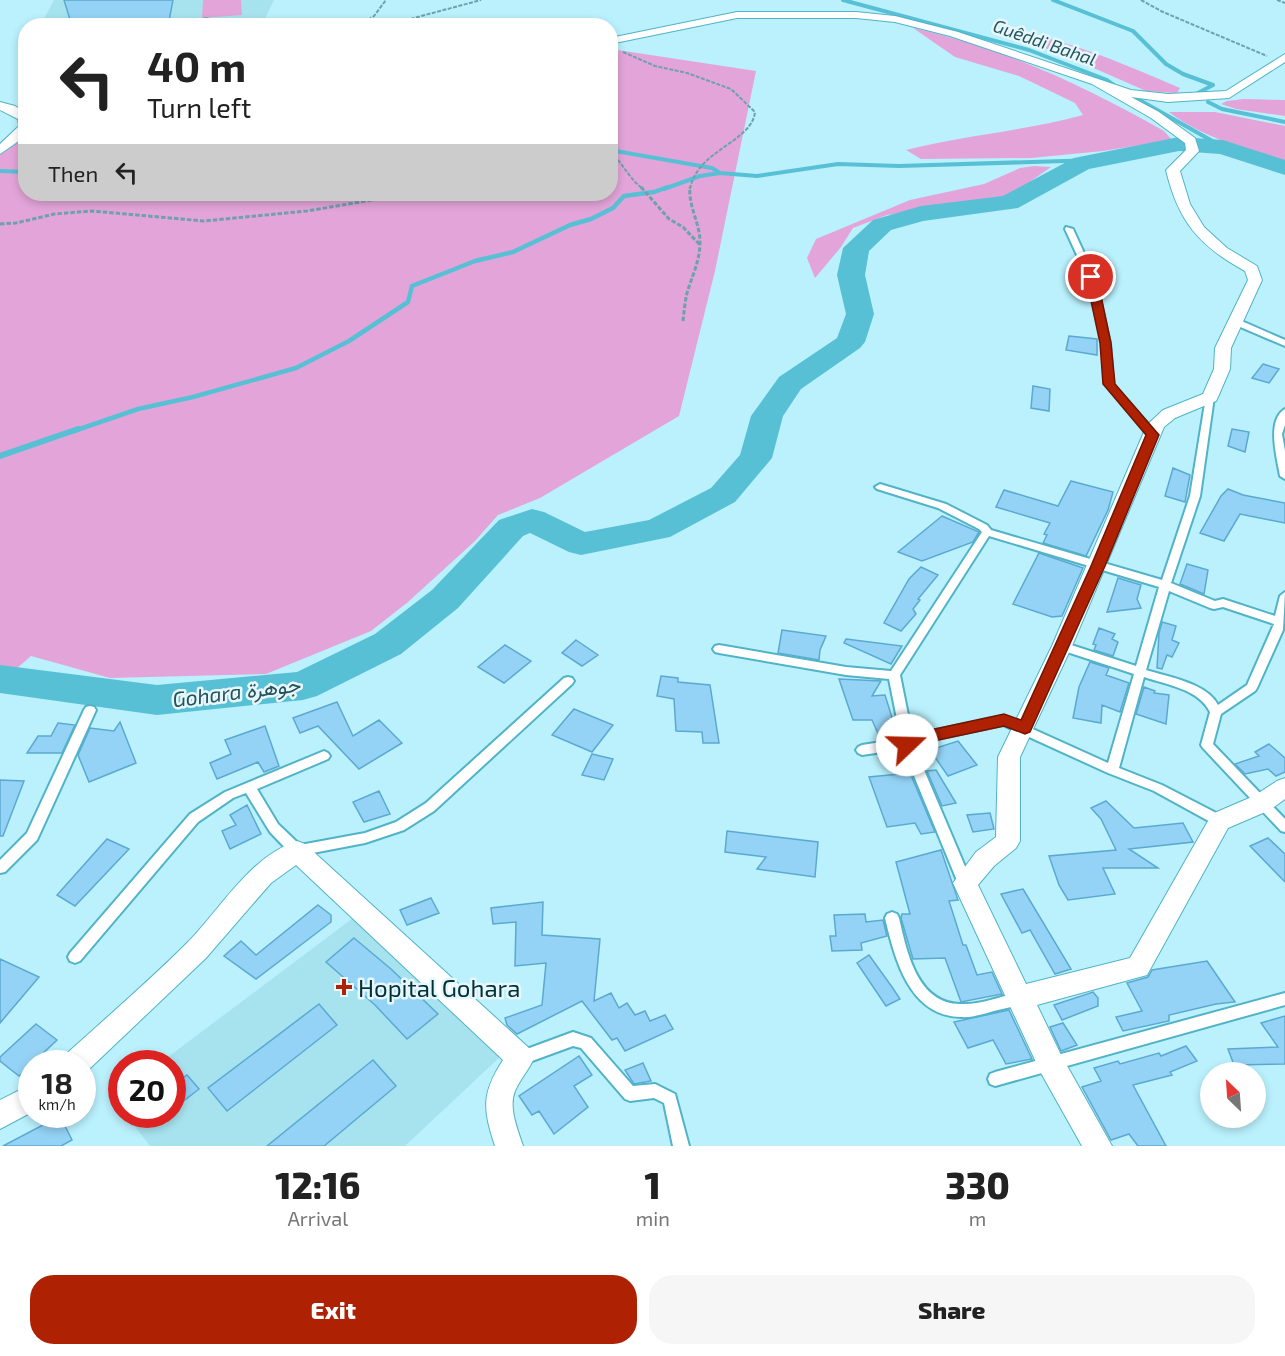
<!DOCTYPE html>
<html lang="en">
<head>
<meta charset="utf-8">
<style>
  :root { --surface:#fff; --page:#f6f6f6; --text:#222; --muted:#767676; --accent:#ae2103 }
  body { margin:0; font-family:"Exo 2",Vazirmatn,sans-serif; background:var(--page); color:var(--text); height:100vh; display:flex; flex-direction:column; font-size:22px; white-space:nowrap }
  * { box-sizing:border-box; margin:0 }
  p { font-size:20px; color:var(--muted) }
  .icon { flex:none; width:33px; height:33px; fill:none; stroke:currentColor; stroke-width:2; stroke-linecap:round; stroke-linejoin:round }
  .map { position:relative; height:1146px; overflow:hidden }
  .sheet { display:flex; flex-direction:column; background:var(--surface); flex:1 }
  .sheet>* { flex:none }
  .banner { position:absolute; left:18px; top:18px; width:600px; height:183px; border-radius:24px; box-shadow:0 3px 9px #0003; background:#fff; color:var(--text); overflow:hidden }
  .needle { width:39px; rotate:335deg }
  .controls { position:absolute; left:1200px; top:1062px; display:grid; gap:12px }
  .controls a { display:grid; place-items:center; width:66px; height:66px; border-radius:50%; background:var(--surface); box-shadow:0 3px 9px #0003; font-size:30px }
  .speed { position:absolute; left:18px; top:1050px; display:flex; gap:12px; font-size:30px; font-weight:700; text-align:center }
  .speed>* { display:grid; place-content:center; width:78px; height:78px; border-radius:50%; background:var(--surface); box-shadow:0 3px 9px #0003; line-height:1 }
  .speed small { font-size:15px; font-weight:400 }
  .speed .limit { border:9px solid #d22; background:#fff; color:#111 }
  .pin { position:absolute; display:grid; place-items:center; width:51px; height:51px; color:#fff; margin:-26px; border:3px solid #fff; border-radius:50%; box-shadow:0 2px 6px #0007 }
  .me { position:absolute; width:66px; margin:-33px; rotate:69deg; stroke-linejoin:round; filter:drop-shadow(0 0 4px #0008) }
  .turn { display:flex; align-items:center; gap:21px; height:126px; padding:0 30px; font-size:27px }
  .turn .icon { width:78px; height:78px; stroke-width:2.5 }
  .turn b { display:block; font-size:42px; line-height:51px }
  .then { display:flex; align-items:center; height:57px; padding:0 30px; background:#0003; gap:12px; font-size:22px }
  .eta { display:flex; justify-content:space-evenly; align-items:center; height:102px; text-align:center }
  .eta b { font-size:36px; font-weight:800; line-height:42px }
  .action { display:flex; gap:12px; margin-top:auto; padding:12px 30px }
  .action a { flex:1; height:69px; border-radius:24px; background:var(--accent); color:#fff; font-size:24px; font-weight:800; line-height:69px; text-align:center }
  .action a+a { background:var(--page); color:var(--text) }
  .map>svg:first-child { display:block }
  .built { fill:#a7e3ef }
  .green { fill:#e3a5d9 }
  .lines { fill:none; stroke-linecap:round; stroke-linejoin:round }
  .stream-far2 { stroke:#57c0d5; stroke-width:4 }
  .stream-far1 { stroke:#57c0d5; stroke-width:4.5 }
  .stream { stroke:#57c0d5; stroke-width:6 }
  .river { fill:#57c0d5; fill-rule:evenodd }
  .building { fill:#94d3f6; stroke:#5ba9d0; stroke-width:1.5 }
  .lane-casing { stroke:#50b3c7; stroke-width:4 }
  .street-casing { stroke:#50b3c7; stroke-width:2 }
  .path-far1 { stroke:#6ea1ab; stroke-width:2; stroke-dasharray:4 1.5; stroke-linecap:butt }
  .path { stroke:#6ea1ab; stroke-width:3; stroke-dasharray:4.5 2; stroke-linecap:butt }
  .lane { fill:#fff; fill-rule:evenodd }
  .street { fill:#fff; fill-rule:evenodd }
  .route { fill:#ae2103; stroke:#711502; stroke-width:1.5 }
  .poi-dot { fill:#ae2103; stroke:#e6f7fb; stroke-width:2 }
  .labels { text-anchor:middle; dominant-baseline:central; stroke-width:5; stroke-linejoin:round; paint-order:stroke }
  .far-water-label { font-size:18px; font-style:italic; fill:#25535c; stroke:#e6f7fb }
  .water-label { font-size:21px; font-style:italic; fill:#25535c; stroke:#e6f7fb }
  .near-poi-label { font-size:24px; fill:#033139; stroke:#e6f7fb; text-anchor:start }
</style>
</head>
<body>
<div class="map">
<svg width="1285" height="1146" viewBox="0 0 1285 1146">
  <rect width="100%" height="100%" fill="#baf1fd"/>
  <path class="built" d="M54,0H274L262,25L40,26Z
    M353,918L501,1056L405,1146H150L126,1115L172,1114V1064L160,1063Z"/>
  <path class="green" d="M203,0H241L242,15L202,18Z
    M913,28C1006,49 1081,84 1164,131L1172,140L1103,151L1031,158L921,159L906,150C964,135 1025,131 1083,115L1075,103L1019,76L955,57Z
    M1008,29C1071,41 1121,63 1180,88L1177,93L1146,91L1071,58L1008,34Z
    M611,49L756,71L715,271L679,416L540,498L498,515L475,541L408,602L371,631L266,674L110,678L31,656L0,683V155L25,137L26,194H610Z
    M1244,99L1285,100V116L1236,109L1221,104L1227,101Z
    M1169,112H1215L1285,126V161C1245,148 1203,138 1169,112Z
    M1034,166L1051,167L1004,200L887,215L853,228L841,247L815,278L807,258L816,239L910,200L984,184L1020,168Z"/>
  <g class="lines">
    <path class="stream-far2" d="M843,0L1029,50L1107,80L1118,88
      M1053,0L1133,31L1166,64L1183,74L1213,85L1198,93
      M1127,93L1223,147
      M1208,102L1222,109L1285,122
      M610,150L712,168L720,173
      M0,171L26,172
      M664,189L700,176L720,173L757,176L838,164L899,166L1096,160"/>
    <path class="stream-far1" d="M74,431L138,409L193,397L296,368L349,341L408,302L412,286L475,261L513,252L570,225L591,219L613,208L624,196L654,192L668,187"/>
    <path class="stream" d="M0,456L78,429"/>
    <path class="river" d="M1179,137L1223,140L1285,160V175L1220,154L1179,151L1089,169L1018,208L923,221L891,230L869,251L865,275L874,314L865,342L860,348L801,389L783,416L772,458L735,502L670,537L581,555L569,552L530,533L523,536L458,608L401,654L317,696L303,700L157,715L0,693V665L157,685L297,672L375,634L432,590L499,520L532,509L544,512L585,532L649,520L711,488L740,455L751,416L779,377L837,338L846,314L837,275L843,248L873,220L921,206L1003,196L1074,158Z"/>
  </g>
  <path class="building" d="M64,0H173L168,26H72Z
    M1069,336L1097,339V355L1066,350Z
    M1263,364L1279,369L1269,383L1252,378Z
    M1033,386L1050,389L1049,411L1031,408Z
    M1232,429L1249,432L1245,452L1228,446Z
    M1173,468L1190,475L1185,502L1165,496Z
    M1071,481L1113,492L1108,510L1086,556L1043,543L1047,535L1044,534L1050,523L996,507L1004,490L1058,506Z
    M1228,489L1243,495L1285,503V523L1240,514L1224,541L1200,533L1221,496Z
    M942,516L979,532L973,542L922,561L898,552Z
    M1039,553L1083,568L1062,616L1052,617L1013,604Z
    M1187,564L1208,570L1204,594L1180,584Z
    M921,567L938,575L918,599L920,600L913,609L916,614L901,631L884,623L909,579Z
    M1118,578L1141,585L1137,599L1141,608L1107,612Z
    M1162,622L1176,626L1172,640L1179,643L1172,657L1167,655L1162,669L1157,668L1159,633Z
    M1099,628L1115,634L1112,639L1118,642L1113,656L1094,650L1096,645L1093,644Z
    M782,630L826,636L820,650L819,660L778,653Z
    M846,639L902,646L891,664L844,643Z
    M576,640L598,655L582,666L562,653Z
    M505,645L531,661L504,683L478,667Z
    M1090,662L1109,668L1106,675L1129,683L1120,712L1102,705L1101,723L1073,718L1079,687Z
    M661,676L678,678V682L710,685L719,743H703L702,732L676,731L674,699L657,696Z
    M839,679L881,681L872,696L885,695L898,737L881,740L872,720H853Z
    M1144,687L1155,691L1154,693L1169,695L1166,724L1136,714Z
    M337,702L353,736L379,720L402,743L359,769L318,726L300,733L293,718Z
    M574,709L613,725L592,752L552,735Z
    M120,722L136,763L89,782L78,755L90,728L114,731Z
    M58,723L75,725L62,753H27L38,736H51Z
    M265,726L279,766L264,772L258,762L217,779L210,763L231,754L225,740Z
    M958,741L977,765L948,776L930,750Z
    M1269,744L1285,758V772L1276,776L1268,769L1245,774L1235,764L1259,756L1255,752Z
    M592,754L613,759L604,780L582,775Z
    M936,770L956,803L942,806L927,771Z
    M910,773L935,832L921,834L915,823L887,827L869,777Z
    M0,780L24,781L3,836H0Z
    M379,791L390,814L364,822L353,802Z
    M1106,801L1134,828L1183,823L1193,842L1129,849L1158,868H1103L1115,894L1068,900L1059,885L1049,856L1116,850L1101,819L1091,808Z
    M247,805L261,834L230,849L222,831L236,825L230,815Z
    M990,813L994,829L973,832L967,815Z
    M727,831L818,842L815,877L757,869L766,857L725,852Z
    M1268,838L1285,854V882L1250,846Z
    M107,839L129,849L75,906L57,895Z
    M941,850L958,900L949,901L963,945H966L977,975L992,972L1002,994L961,1002L945,958L913,959L901,918L902,914H910L896,862Z
    M1023,889L1071,969L1055,974L1030,930L1022,933L1001,894Z
    M431,898L439,913L407,925L400,910Z
    M543,902L542,935L600,939L594,1001L611,993L619,1008L627,1003L635,1015L645,1011L650,1021L665,1015L673,1029L625,1051L617,1038L612,1040L582,1001L517,1034L507,1025L505,1018L542,1005L546,963L515,966L516,922L493,924L491,908Z
    M318,905L331,915V922L256,979L224,956L241,941L256,955Z
    M865,914L866,922L883,920L887,936L861,943L862,950L832,951L830,936H836L834,915Z
    M354,938L391,969L438,1014L407,1039L375,1005L326,962Z
    M869,955L892,987L900,999L886,1006L857,963Z
    M0,959L39,977L0,1023Z
    M1207,961L1235,1002L1216,1004L1169,1015V1021L1123,1031L1116,1017L1142,1011L1127,983L1148,977L1152,970Z
    M1093,992L1098,998V1006L1062,1020L1054,1005Z
    M319,1004L337,1025L227,1111L208,1088Z
    M1009,1010L1032,1059L1006,1064L993,1040L968,1048L954,1022Z
    M1285,1016V1064L1234,1065L1228,1049L1278,1047L1261,1023Z
    M1063,1023L1077,1045L1061,1051L1050,1027Z
    M36,1024L57,1040L19,1076L0,1061V1057Z
    M1186,1046L1197,1061L1170,1072L1172,1075L1133,1085L1166,1146H1138L1129,1134L1111,1140L1082,1087L1101,1081L1094,1068L1118,1061L1120,1064L1159,1053L1161,1056Z
    M579,1056L592,1075L574,1086L588,1107L554,1134L539,1111L532,1115L519,1096Z
    M373,1060L396,1086L324,1146H267Z
    M643,1063L651,1081L634,1084L625,1070Z
    M187,1075L199,1089L172,1110V1086Z
    M60,1116L72,1140L61,1146H3Z"/>
  <g class="lines">
    <defs>
      <path id="lane" d="M205,19L210,20L203,26H196Z
        M1066,227L1073,229L1095,277L1110,343L1113,384L1156,433L1158,435L1156,437H1150L1105,384L1102,343L1087,277L1065,229Z
        M1231,319H1237L1285,340V346L1231,323Z
        M1210,394L1214,397L1200,496L1171,583L1215,601L1223,599L1275,616L1280,596L1285,592L1283,630L1257,688L1255,691L1221,714L1213,744L1285,819V832L1281,831L1203,748L1201,745L1210,712C1199,689 1167,685 1144,677L1119,768L1162,785L1224,817L1226,821L1224,825L1220,826L1216,825L1154,791L1108,773L1003,725L913,744L972,883L970,887L965,889L960,887L958,883L903,749L862,755L858,753L856,750L858,747L862,745L901,739L889,679L846,675L719,653L715,652L713,649L715,646L719,645L846,667L891,671L982,532L979,529L938,508L877,489L875,487L880,484L946,504L987,525L991,530L1162,580L1190,496L1206,397ZM989,536L1159,587L1136,666L1062,642L1058,643L1056,646L1058,649L1134,674L1108,763L1004,716L912,735L900,675ZM1169,591L1210,608L1214,609L1223,607L1274,624L1247,685L1218,705C1207,683 1168,677 1146,670Z
        M1285,409V425L1282,434L1285,451V479L1280,476C1277,458 1266,420 1285,409Z
        M568,677L572,678L574,681L572,684L434,811L404,830L365,843L297,856L292,855L270,832L246,793L233,798L198,822L80,961L75,963L70,961L68,957L70,953L190,814L225,792L324,751L328,753L330,756L328,759L257,789L278,824L300,845L365,833L396,822L426,803L564,678Z
        M90,706L94,707L96,710L37,840L5,872L0,873V860L27,833L84,710L86,707Z
        M892,912L897,914L899,918C907,952 917,1004 961,1004C981,1005 1001,996 1020,992L1025,993L1027,998L1025,1003C1016,1006 1007,1008 998,1010C986,1013 973,1018 961,1017C909,1016 895,959 885,918L887,914Z
        M1285,993V1005L995,1086L990,1084L988,1079L990,1074L995,1072Z
        M573,1032L591,1038L633,1086L655,1084L675,1094L689,1146H673L664,1103L654,1098L630,1101L625,1099L581,1048L573,1046L521,1065L516,1063L514,1058L516,1053Z"/>
      <path id="street" d="M737,12H856L895,16L958,32L1131,90L1168,94L1226,91L1285,54V62L1229,98L1168,102L1131,97L1159,112L1195,138L1199,151L1180,171L1190,204L1204,227L1227,248L1257,266L1262,280L1231,348L1230,369L1218,397L1216,401L1175,418L1164,427L1072,646L1020,757V841L1016,848L994,866L978,885L1026,984L1130,958L1212,814L1254,796L1277,781L1285,778V799L1270,810L1228,828L1147,975L1037,1005L1061,1055L1112,1146H1082L1041,1073L953,883L976,852L996,837L998,757L1052,646L1147,425L1163,410L1203,394L1214,369L1215,348L1248,280L1245,271C1199,246 1178,221 1166,170L1186,150L1185,143L1151,118L1092,84L950,36L895,22L856,18H737L610,44V38Z
        M0,102L15,106L26,113V136L0,154V144L19,126L18,119L0,110Z
        M297,841L305,844L530,1049L534,1058C529,1070 520,1079 515,1091C508,1108 518,1130 523,1146H495C483,1109 481,1094 503,1060L296,865L271,883L206,958L85,1073L82,1074V1064H62L65,1055C106,1018 148,982 187,943C221,909 249,857 297,841Z
        M32,1084V1112L0,1129V1100Z"/>
    </defs>
    <use href="#lane" class="lane-casing"/>
    <use href="#street" class="street-casing"/>
    <path class="path-far1" d="M1141,0L1163,12L1267,56
      M1277,0L1285,3
      M359,26L374,16L386,0
      M384,26L481,0
      M623,52L655,66L687,73L731,89L755,112C752,142 697,150 690,189
      M610,152C624,164 629,179 643,189"/>
    <path class="path" d="M641,187L669,219L683,227L700,245
      M0,224L16,223L54,214L92,211L204,221L307,211L378,199L392,194
      M683,321C684,312 685,302 687,293C692,276 700,261 700,242C700,223 688,206 690,187"/>
    <use href="#lane" class="lane"/>
    <use href="#street" class="street"/>
  </g>
  <path class="route" d="M1091,274L1097,277L1111,343L1115,384L1159,435L1105,566L1030,732L1025,734L1004,726L915,745L912,749H901L899,741L901,737L907,735L1004,714L1021,720L1091,566L1146,435L1103,384L1100,343L1086,277Z"/>
  <path class="poi-dot" d="M341 978h6v6h6v6h-6v6h-6v-6h-6v-6h6z"/>
  <g class="labels">
    <g class="far-water-label">
      <text transform="translate(1045 42) rotate(19)">Guêddi Bahal</text>
    </g>
    <g class="water-label">
      <text transform="translate(236 691) rotate(-7)">Gohara جوهرة</text>
    </g>
    <g class="near-poi-label">
      <text x="358" y="987">Hopital Gohara</text>
    </g>
  </g>
</svg>
<div class="controls">
<a><svg class="needle" viewBox="-14 -14 28 28"><path d="M0-13l5 13h-10z" fill="#e53935"/><path d="M0 13l5-13h-10z" fill="#767676"/></svg></a>
</div>
<div class="speed"><div>18<small>km/h</small></div><div class="limit">20</div></div>
<div class="pin" style="left:1091px;top:277px;background:#d93025"><svg class="icon" aria-label="arrive" viewBox="0 0 24 24"><path d="M6 21V4h12l-3 4 3 4H6"/></svg></div>
<svg class="me" style="left:907px;top:745px" viewBox="-20 -20 40 40"><circle r="19" fill="#fff"/><path d="M0-13L10 11 0 6-10 11z" fill="#ae2103"/></svg>
<div class="banner">
<div class="turn"><svg class="icon" aria-label="left" viewBox="0 0 24 24"><path d="M17 20v-9H6M10 6l-5 5 5 5"/></svg><div><b>40 m</b>Turn left</div></div>
<div class="then">Then<svg class="icon" aria-label="left" viewBox="0 0 24 24"><path d="M17 20v-9H6M10 6l-5 5 5 5"/></svg></div>
</div>
</div>
<section class="sheet">
<div class="eta">
<div><b>12:16</b><p>Arrival</p></div>
<div><b>1</b><p>min</p></div>
<div><b>330</b><p>m</p></div>
</div>
<div class="action"><a>Exit</a><a>Share</a></div>
</section>
</body>
</html>
